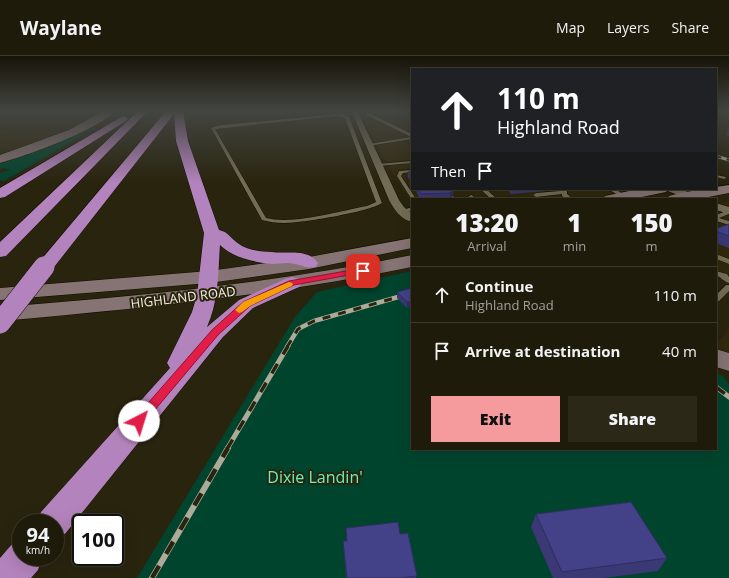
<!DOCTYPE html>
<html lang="en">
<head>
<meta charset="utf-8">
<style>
  :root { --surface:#1f1b0a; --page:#2c2818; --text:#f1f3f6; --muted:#a1a19c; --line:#3c392b; --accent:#f59b9d }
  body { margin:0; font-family:"Open Sans",sans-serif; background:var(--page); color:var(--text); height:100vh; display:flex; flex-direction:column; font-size:15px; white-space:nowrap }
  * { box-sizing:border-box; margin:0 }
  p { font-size:13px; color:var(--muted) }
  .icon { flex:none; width:22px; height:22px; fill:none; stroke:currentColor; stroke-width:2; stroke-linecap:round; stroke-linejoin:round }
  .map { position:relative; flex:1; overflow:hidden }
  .details { position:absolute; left:411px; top:142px; width:306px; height:252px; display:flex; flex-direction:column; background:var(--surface); border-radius:0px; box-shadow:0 4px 16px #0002,0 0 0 1px var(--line) }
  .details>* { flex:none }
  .top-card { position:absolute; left:411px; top:12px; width:306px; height:122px; border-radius:0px; box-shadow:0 4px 16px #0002,0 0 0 1px var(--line); background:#202124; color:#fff; overflow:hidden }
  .speed { position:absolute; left:12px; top:458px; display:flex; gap:8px; font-size:20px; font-weight:700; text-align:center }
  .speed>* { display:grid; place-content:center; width:52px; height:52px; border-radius:50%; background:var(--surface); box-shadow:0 4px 16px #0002,0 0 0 1px var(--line); line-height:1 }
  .speed small { font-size:10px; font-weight:400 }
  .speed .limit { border:2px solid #111; border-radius:6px; background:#fff; color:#111 }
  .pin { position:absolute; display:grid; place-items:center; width:34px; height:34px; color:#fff; margin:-17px; border-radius:8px; box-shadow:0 2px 6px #0006 }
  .me { position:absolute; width:44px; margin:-22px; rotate:40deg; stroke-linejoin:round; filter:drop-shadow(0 0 3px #0008) }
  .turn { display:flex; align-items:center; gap:14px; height:84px; padding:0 20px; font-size:18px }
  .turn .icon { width:52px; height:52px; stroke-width:2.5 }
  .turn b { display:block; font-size:28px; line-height:34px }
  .then { display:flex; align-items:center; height:38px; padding:0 20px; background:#0003; gap:8px; font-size:15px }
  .eta { display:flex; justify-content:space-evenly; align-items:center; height:68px; text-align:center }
  .eta b { font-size:24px; font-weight:800; line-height:28px }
  .action { display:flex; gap:8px; margin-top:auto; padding:8px 20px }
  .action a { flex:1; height:46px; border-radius:0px; background:var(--accent); color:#111; font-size:16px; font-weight:800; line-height:46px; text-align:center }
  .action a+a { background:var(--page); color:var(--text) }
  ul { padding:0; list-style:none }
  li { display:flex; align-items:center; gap:12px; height:56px; padding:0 20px; border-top:1px solid var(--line) }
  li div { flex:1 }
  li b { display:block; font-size:15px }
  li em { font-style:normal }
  header { display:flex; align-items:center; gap:24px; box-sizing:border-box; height:56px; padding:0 20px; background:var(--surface); border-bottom:1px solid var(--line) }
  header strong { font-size:19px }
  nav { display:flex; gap:22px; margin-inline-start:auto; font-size:14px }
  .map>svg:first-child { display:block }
  .built { fill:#31290c }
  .green { fill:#00442d }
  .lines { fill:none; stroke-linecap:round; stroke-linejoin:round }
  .lane-casing { stroke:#120d00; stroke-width:1 }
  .street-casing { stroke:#120d00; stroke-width:1 }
  .secondary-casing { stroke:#120d00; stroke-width:1 }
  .highway-casing { stroke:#120d00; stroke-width:1 }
  .lane { fill:#736c55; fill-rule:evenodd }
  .street { fill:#736c55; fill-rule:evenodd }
  .secondary { fill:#867374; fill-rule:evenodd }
  .highway { fill:#b383bd; fill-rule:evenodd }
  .rail-far3-casing { stroke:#adaa99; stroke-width:3 }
  .rail-far2-casing { stroke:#adaa99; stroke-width:4.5 }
  .rail-far1-casing { stroke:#adaa99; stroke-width:5 }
  .rail-casing { stroke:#adaa99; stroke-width:6 }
  .rail-far3 { stroke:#29240e; stroke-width:2; stroke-dasharray:5.5; stroke-linecap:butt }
  .rail-far2 { stroke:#29240e; stroke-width:3; stroke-dasharray:8; stroke-linecap:butt }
  .rail-far1 { stroke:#29240e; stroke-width:3.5; stroke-dasharray:11; stroke-linecap:butt }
  .rail { stroke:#29240e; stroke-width:4.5; stroke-dasharray:14; stroke-linecap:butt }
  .highway-bridge-casing { stroke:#120d00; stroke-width:22; stroke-linecap:butt }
  .highway-bridge { stroke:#b383bd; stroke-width:21 }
  .wall { fill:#3a3875 }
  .shaded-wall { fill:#2f2e5f }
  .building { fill:#434188; stroke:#2f2e5f }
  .route { fill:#e11d48; stroke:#92132f }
  .slow { fill:#f59e0b }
  .labels { text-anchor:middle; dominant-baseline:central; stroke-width:4; stroke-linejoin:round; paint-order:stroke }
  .street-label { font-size:13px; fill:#f4f1e3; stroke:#29240e }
  .near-park-label { font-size:16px; fill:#6af1b8; stroke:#29240e }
</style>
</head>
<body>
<header>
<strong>Waylane</strong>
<nav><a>Map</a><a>Layers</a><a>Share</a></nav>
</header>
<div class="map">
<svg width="729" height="522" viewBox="0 0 729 522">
  <rect width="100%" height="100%" fill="#29240e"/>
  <path class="built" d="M368,54H412V133H646L595,143H412V148L385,105L359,56Z
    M0,74L71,76L0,103Z
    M729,145V219L716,214V148Z
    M729,273V300L716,294V289Z"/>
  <path class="green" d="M84,72H95L4,125L0,124V117L11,114L3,112L0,114V105Z
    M412,215V393H716V317L723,320L729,328V522H137L295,261L317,236Z"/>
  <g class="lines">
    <defs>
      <path id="lane" d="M385,54H396L371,58L412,78V83L368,90L367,89L369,88L411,81L364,58Z
        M348,57L357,58L344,59L349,61L382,147C369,156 301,167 284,167C276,167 269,166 262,164L211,72L221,69ZM337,60L345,62L376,146L367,150C339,155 294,169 266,162L215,73Z
        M412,105V107L378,110L376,109L378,108Z
        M412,114V116L403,117L401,120L416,143H412V144L397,120L399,115Z
        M716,119L726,121V122L724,123L716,121Z
        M480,133H486L497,143H491Z
        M560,133H564L567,135V138L573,143H566L562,140V138L536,141L533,139L536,137L560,135Z
        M608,133H615L626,140L621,141Z
        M471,139L473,140L475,143H469L468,141Z
        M453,140L457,143H451V141Z
        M412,151V155L403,157L400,155Z
        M729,154V158L719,162L729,165V169L716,165V159Z
        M716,198L729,203V208L716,203Z
        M716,215L727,218L729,221V227C724,226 721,221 716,219Z
        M726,229H729V235L719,245H716V239Z"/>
      <path id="street" d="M351,54H357L399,144L404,151L412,158V166C401,164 394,153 389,144Z
        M666,133H680L701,141L702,143H688L668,135Z
        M716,147L729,151V158L716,154Z"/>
      <path id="secondary" d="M105,54H116C99,74 26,100 0,107V99L69,74Z
        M722,54H729V58Z
        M729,129V137L698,143H667L669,140C684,136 700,133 716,133V131Z
        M639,133H668L666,136L632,143H603L605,140Z
        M412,182V192L309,213L209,227L0,244V232L209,215L309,201Z
        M412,199V211C276,239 138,253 0,265V251C138,240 276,227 412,199Z
        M716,293L729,297V315L716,311Z"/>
      <path id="highway" d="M139,54H149L6,200L0,201V186Z
        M167,54H183L188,85L219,174C229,176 231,183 239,188C247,194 262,196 272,196C287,198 308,192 318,207L316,211C306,213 303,209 295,208C287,206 280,208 272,208C254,206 233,202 220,189C218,217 219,244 207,271L239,244L285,223L292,221L299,223L302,227L299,231L253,252L223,281L65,478L55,482V467H36L41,456L170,312L167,307L192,256L197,239L204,177L176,85L174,58L51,215L44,217L37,215L35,211Z
        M123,60L126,61L128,63L126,65L5,141L0,142V132Z
        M21,485V501H43L38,514L31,522H0V502L12,488Z"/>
    </defs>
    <use href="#lane" class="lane-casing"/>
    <use href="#street" class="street-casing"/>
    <use href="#secondary" class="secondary-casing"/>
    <use href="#highway" class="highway-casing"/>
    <use href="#lane" class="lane"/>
    <use href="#street" class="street"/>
    <use href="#secondary" class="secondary"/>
    <use href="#highway" class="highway"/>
    <defs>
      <path id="rail-far3" d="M716,100L729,104"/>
      <path id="rail-far2" d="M287,291L298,273L314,265L412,237"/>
      <path id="rail-far1" d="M716,331L729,341
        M227,393L288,290"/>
      <path id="rail" d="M152,522L228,392"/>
    </defs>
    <use href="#rail-far3" class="rail-far3-casing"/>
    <use href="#rail-far2" class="rail-far2-casing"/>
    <use href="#rail-far1" class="rail-far1-casing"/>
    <use href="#rail" class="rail-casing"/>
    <use href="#rail-far3" class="rail-far3"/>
    <use href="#rail-far2" class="rail-far2"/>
    <use href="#rail-far1" class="rail-far1"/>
    <use href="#rail" class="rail"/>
    <defs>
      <path id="highway-bridge" d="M0,267L44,211"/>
    </defs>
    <use href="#highway-bridge" class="highway-bridge-casing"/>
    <use href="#highway-bridge" class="highway-bridge"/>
  </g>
  <path class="wall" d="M402,54H412V64L404,60L405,56L402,55Z
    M728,74H729V80L726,79Z
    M412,115V128L408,121V116Z
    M415,133H453L454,134L453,139L450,142L420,143Z
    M507,133H557V134L511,138Z
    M729,168V192L716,187V173Z
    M412,232L407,252L397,242V236Z
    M536,458L667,502L658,515L603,522H553L531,471Z
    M346,472L400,478L417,520L416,522H346L343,485H347Z"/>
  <path class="shaded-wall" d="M454,134L453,139L450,142V137Z
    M412,245V251L407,252V246Z"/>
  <path class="building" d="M412,115V122L408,116Z
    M418,133H453L454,134L450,137L421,138Z
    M729,168V180L716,175V173Z
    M412,232V245L407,246L397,236Z
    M631,446L667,502L562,516L536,458Z
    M398,466L400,478L408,477L417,520L401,522H347L343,485H347L346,472Z"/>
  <linearGradient id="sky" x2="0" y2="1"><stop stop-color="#171408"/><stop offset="0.43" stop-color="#434541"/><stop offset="1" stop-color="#434541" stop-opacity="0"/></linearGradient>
  <rect width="729" height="127" fill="url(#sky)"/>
  <path class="route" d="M363,212L367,215L366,216L294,229L250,250L218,279L143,368L139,370L135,368L133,365L135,362L212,274L243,246L289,225Z"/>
  <path class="slow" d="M289,226L292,227L293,228L292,230L250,250L242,256L239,257L235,254L243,246Z"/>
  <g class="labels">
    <g class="street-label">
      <text transform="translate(183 241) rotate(-7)">HIGHLAND ROAD</text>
    </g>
    <g class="near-park-label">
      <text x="315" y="421">Dixie Landin'</text>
    </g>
  </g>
</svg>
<div class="speed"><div>94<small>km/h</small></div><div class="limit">100</div></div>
<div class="pin" style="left:363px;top:215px;background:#d93025"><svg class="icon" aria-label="arrive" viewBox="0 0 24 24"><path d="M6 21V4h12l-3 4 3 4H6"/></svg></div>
<svg class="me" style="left:139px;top:365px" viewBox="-20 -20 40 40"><circle r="19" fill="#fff"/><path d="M0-13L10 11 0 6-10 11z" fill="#e11d48"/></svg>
<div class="top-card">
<div class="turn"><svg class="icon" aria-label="ahead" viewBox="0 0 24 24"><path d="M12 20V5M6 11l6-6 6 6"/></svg><div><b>110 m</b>Highland Road</div></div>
<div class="then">Then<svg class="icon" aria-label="arrive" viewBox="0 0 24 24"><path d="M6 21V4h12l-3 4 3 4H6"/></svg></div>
</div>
<section class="details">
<div class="eta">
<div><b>13:20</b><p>Arrival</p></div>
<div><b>1</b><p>min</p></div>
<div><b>150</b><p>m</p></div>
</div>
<ul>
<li><svg class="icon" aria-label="ahead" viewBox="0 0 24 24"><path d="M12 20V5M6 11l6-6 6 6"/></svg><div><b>Continue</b><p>Highland Road</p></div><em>110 m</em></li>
<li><svg class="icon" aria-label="arrive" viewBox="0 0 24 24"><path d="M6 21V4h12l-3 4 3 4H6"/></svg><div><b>Arrive at destination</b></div><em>40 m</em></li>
</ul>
<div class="action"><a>Exit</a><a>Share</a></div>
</section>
</div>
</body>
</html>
